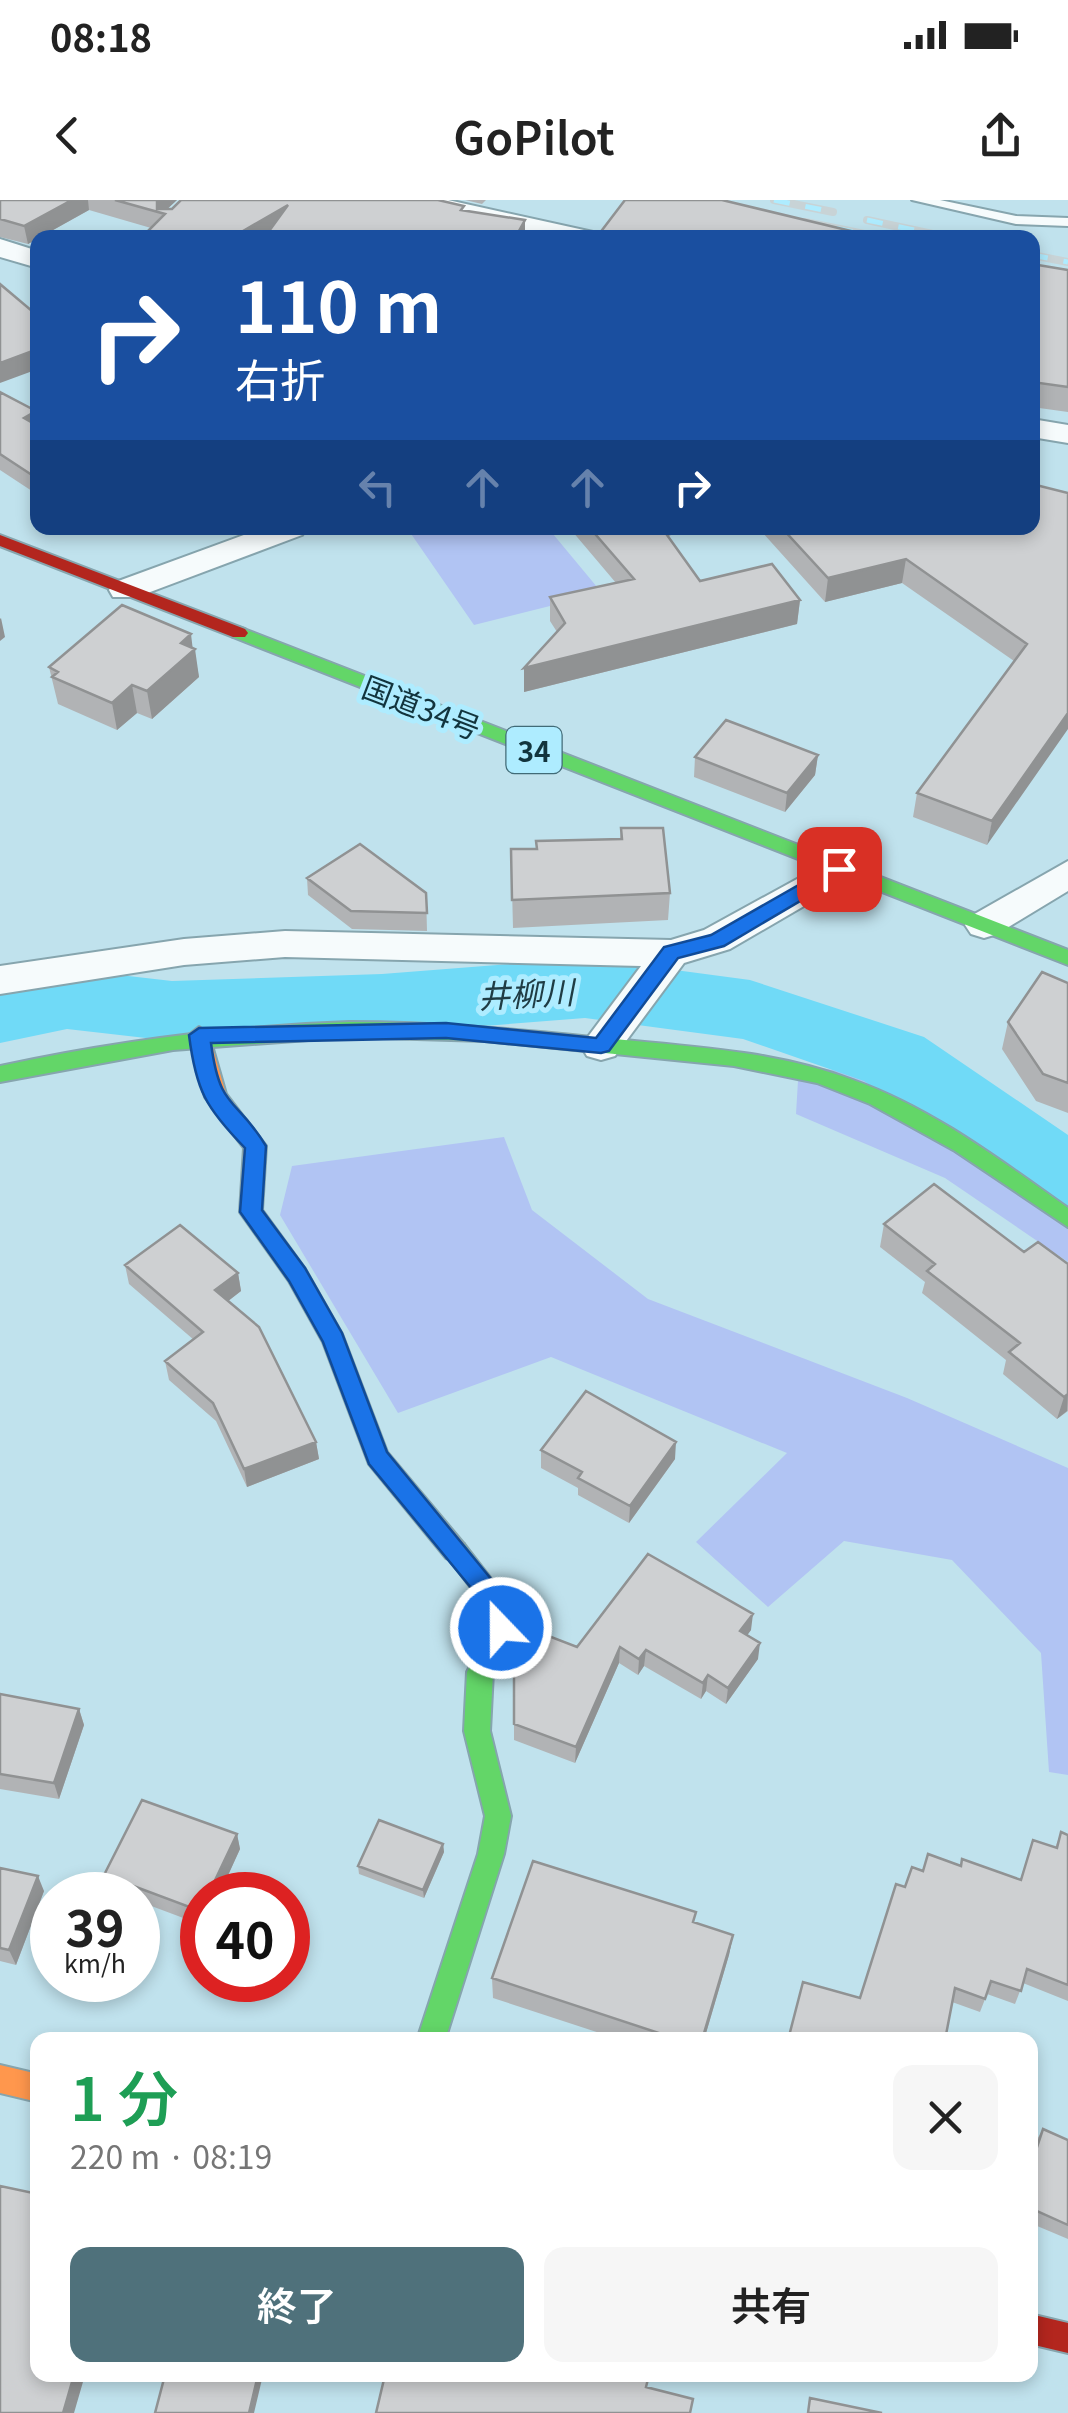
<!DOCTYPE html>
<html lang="ja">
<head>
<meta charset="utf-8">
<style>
  :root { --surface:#fff; --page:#f6f6f6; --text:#222; --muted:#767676; --accent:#4f717b }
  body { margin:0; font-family:Georgia,"Noto Sans JP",serif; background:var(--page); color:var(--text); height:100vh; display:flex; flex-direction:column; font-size:38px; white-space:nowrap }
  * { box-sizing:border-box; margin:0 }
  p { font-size:32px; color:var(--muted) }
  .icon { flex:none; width:55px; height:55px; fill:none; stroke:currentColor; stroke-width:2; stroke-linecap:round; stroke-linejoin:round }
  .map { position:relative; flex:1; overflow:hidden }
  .panel { position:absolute; left:30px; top:1832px; width:1008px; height:350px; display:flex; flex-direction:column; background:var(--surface); border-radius:20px; box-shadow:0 5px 15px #0003 }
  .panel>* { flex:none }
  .top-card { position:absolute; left:30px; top:30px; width:1010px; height:305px; border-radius:20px; box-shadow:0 5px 15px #0003; background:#1a4fa0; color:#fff; overflow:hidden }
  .speed { position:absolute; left:30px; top:1672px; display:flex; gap:20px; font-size:50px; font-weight:700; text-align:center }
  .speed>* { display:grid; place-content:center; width:130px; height:130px; border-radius:50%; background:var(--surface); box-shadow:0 5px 15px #0003; line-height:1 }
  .speed small { font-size:25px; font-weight:400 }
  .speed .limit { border:15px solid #d22; background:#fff; color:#111 }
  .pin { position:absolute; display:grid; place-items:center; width:85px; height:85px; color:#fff; margin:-42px; border-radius:20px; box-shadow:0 5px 15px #0006 }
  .me { position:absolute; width:110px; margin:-55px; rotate:338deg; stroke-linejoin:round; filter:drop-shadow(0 0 8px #0008) }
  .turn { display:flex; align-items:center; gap:35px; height:210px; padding:0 40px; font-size:45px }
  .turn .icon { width:130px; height:130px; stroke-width:2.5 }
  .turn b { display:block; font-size:70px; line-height:85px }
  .lanes { display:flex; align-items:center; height:95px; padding:0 40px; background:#0003; justify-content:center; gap:50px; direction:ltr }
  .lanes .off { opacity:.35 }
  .round { display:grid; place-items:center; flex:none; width:105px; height:105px; border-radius:20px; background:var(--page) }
  .headline { display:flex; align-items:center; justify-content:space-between; height:170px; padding:0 40px }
  h1 { font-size:60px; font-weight:600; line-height:75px; color:#1e9e55 }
  .button { display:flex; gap:20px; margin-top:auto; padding:20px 40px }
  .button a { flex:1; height:115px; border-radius:20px; background:var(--accent); color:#fff; font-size:40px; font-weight:600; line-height:115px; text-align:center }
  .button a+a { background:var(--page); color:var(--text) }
  .status { display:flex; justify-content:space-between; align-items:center; height:70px; padding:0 50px; background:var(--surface); direction:ltr }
  .status svg { height:28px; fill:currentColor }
  header { display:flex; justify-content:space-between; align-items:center; height:130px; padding:0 40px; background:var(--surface); font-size:45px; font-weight:600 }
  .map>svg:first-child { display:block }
  .green { fill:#b1c4f3 }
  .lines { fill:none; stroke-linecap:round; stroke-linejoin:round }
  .river { fill:#70daf7; fill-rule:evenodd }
  .lane-casing { stroke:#86a5ae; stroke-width:4 }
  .street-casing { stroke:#86a5ae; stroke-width:4 }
  .fast-casing { stroke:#86a5ae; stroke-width:4 }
  .slow-casing { stroke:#86a5ae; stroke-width:4 }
  .jam-casing { stroke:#86a5ae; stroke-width:4 }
  .lane { fill:#f6fbfc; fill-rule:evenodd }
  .street { fill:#f6fbfc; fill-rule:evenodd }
  .fast { fill:#63d668; fill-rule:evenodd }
  .slow { fill:#ff974d; fill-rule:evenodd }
  .jam { fill:#b3261e; fill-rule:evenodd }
  .rail-casing { stroke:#c8d3d6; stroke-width:8 }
  .rail { stroke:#aeecff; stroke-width:5; stroke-dasharray:16; stroke-linecap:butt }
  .wall { fill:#b1b3b5 }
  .shaded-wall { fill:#909293 }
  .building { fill:#ced0d2; stroke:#909293; stroke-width:2.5 }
  .route { fill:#1a73e8; stroke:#114b97; stroke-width:2.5 }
  .labels { text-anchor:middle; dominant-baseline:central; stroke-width:10; stroke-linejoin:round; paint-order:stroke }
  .shield { fill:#aeecff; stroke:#416b77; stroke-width:2.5 }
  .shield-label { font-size:28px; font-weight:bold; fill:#12343d }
  .street-label { font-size:30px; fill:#12343d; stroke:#aeecff }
  .water-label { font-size:32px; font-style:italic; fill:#1f3c44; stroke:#aeecff }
</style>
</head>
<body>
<div class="status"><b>08:18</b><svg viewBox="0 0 49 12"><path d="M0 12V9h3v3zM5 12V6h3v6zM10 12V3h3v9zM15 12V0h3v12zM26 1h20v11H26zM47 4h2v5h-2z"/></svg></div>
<header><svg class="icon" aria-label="back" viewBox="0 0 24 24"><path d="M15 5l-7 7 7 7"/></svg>GoPilot<svg class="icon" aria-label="share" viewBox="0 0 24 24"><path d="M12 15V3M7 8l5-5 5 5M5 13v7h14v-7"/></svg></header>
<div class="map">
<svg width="1068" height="2213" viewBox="0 0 1068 2213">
  <rect width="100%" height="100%" fill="#c0e2ed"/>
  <path class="green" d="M407,328H548L602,393L474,425Z
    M799,864L878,878L1068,1008V1062L945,978L796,914Z
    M504,937L532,1010L648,1099L907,1198L1068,1268V1575L1049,1572L1041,1453L952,1360L844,1341L768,1407L696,1342L787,1253L551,1157L398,1213L280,1015L292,966Z"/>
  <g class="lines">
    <path class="river" d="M585,758L750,780L924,837L1068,935V1014L1037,1004L864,881L743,839L585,818L382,834L172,841L67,829L0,843V783L67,769L172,781L382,774Z"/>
    <defs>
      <path id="lane" d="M912,0H940L1016,16L1068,18V26L1016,24Z"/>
      <path id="street" d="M396,0H448L593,32L597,38H542L400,6Z
        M0,39L38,51V68L0,57Z
        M1032,219L1068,225V243L1032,237Z
        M263,328H307L302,335L137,397H113L109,390L113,383Z
        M839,656L852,660L857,669L852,678L730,749L684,763L615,856L601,860L587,856L581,846L641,766L285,757L184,765L0,794V766L184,739L285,731L671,740L704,730Z
        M1068,661V691L997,734L984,738L971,734L965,725L971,716Z"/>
      <path id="fast" d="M239,427L1068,750V765L233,437V429Z
        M349,822C438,822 525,830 614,839C695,847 776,851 853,880C932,908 1000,960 1068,1008V1027L955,951L870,904L817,883L734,866L485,841L349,837L173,850L0,882V866C116,841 230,826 349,822Z
        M455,1341L464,1344L509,1402L513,1429L493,1472L490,1531L511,1616L504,1654L445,1840H417L478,1654L485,1616L464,1531L467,1472L489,1429L485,1406L443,1351L446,1344Z"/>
      <path id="slow" d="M199,827L209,835L226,894L266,946L262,1010L305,1069L342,1134L387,1252L464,1344L467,1351L464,1358L455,1361L446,1358L369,1264L323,1142L289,1081L240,1012L244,948L205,897L189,835Z
        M0,1865L38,1874V1902L0,1893Z"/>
      <path id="jam" d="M0,335L245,429L248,433L245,437H233L0,346Z
        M1030,2114L1068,2123V2153L1030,2144Z"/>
    </defs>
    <use href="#lane" class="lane-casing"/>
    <use href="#street" class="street-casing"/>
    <use href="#fast" class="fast-casing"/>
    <use href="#slow" class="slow-casing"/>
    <use href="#jam" class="jam-casing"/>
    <use href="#lane" class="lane"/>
    <use href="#street" class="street"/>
    <use href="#fast" class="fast"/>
    <use href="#slow" class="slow"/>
    <use href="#jam" class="jam"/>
    <defs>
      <path id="rail" d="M774,0L833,12
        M867,20L951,38
        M805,22L884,38
        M1032,55L1068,62"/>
    </defs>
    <use href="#rail" class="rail-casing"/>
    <use href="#rail" class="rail"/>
  </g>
  <path class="wall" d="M0,0H177L167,9L464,10L525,20V38H141L151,28L89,10L28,44L0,37Z
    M465,0H486L482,4Z
    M1032,64L1068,70V212L1032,207Z
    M0,192L38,222V295L0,270Z
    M1068,293L987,645L913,617L917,593L1014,461L902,383L825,402L762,332L763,328H1032Z
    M572,328H695L668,336L700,381L800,400L797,424L524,492V468L557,432L550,421V397L616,383L572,331Z
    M193,448L199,477L152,519L137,513L117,530L58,504L49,467Z
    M818,555L815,575L785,612L694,577L695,557Z
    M621,628L670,693L668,720L513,728L511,649H536L620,639Z
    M307,678L426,693L427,731L352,729L308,695Z
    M1068,783V913L1036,901L1002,849L1008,822Z
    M884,1024L1024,1052L1068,1064V1211L1057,1219L1003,1174L1006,1160L922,1093L925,1082L880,1047Z
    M125,1065L238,1073L241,1091L228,1101L316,1242L319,1259L247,1287L216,1221L169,1180L165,1161L194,1140L129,1084Z
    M541,1250L675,1259L629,1323L578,1295V1288L541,1268Z
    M751,1430L747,1435L758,1459L726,1504L706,1491L701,1499L644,1466L638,1475L619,1463L575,1563L514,1540V1457L577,1447Z
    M0,1494L79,1509L84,1525L59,1599L0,1589Z
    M1061,1632L1068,1635V1801L1023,1783L1015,1804L987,1794L980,1812L952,1802L860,1798L905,1687L923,1671L960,1666L1020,1680L1033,1640L1055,1648Z
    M237,1634L240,1649L219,1695H202V1725L138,1701V1695H122L110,1690L104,1675Z
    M443,1644L444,1652L424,1698L359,1674L358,1666Z
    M0,1668L44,1691L16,1765L0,1761Z
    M694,1722L733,1735L729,1755L704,1840H621L493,1798L492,1778Z
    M1043,1929L1068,1940V2039L1030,2023V1961L1036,1941Z"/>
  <path class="shaded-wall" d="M72,0H88L89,10L28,44L24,26Z
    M157,0H177L163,13L157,12Z
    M288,5L264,38H231Z
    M525,20V38H515Z
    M38,149V169L0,183V163Z
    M36,211L38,222V231L24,218Z
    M654,328H695L653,340Z
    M906,359L902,383L825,402L828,378Z
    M800,400L797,424L524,492V468Z
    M1,418L5,437L0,441V419Z
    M191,434L193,451L195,449L199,477L152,519L147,491L181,443Z
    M132,485L137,513L117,530L112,503Z
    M1068,513V529L987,645L992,621Z
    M818,555L815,575L785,612L787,593Z
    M238,1073L241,1091L218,1109L215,1090Z
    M1068,1194L1067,1211L1057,1219L1064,1197Z
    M316,1242L319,1259L247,1287L244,1269Z
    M676,1242L675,1259L629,1323L630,1306Z
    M753,1414L751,1430L738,1448L740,1431Z
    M760,1443L758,1459L726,1504L728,1488Z
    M620,1447L619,1463L575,1563L576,1547Z
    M646,1450L644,1466L638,1475L639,1459Z
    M708,1475L706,1491L701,1499L703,1483Z
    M79,1509L84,1525L59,1599L54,1583Z
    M237,1634L240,1649L219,1695H208Z
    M443,1644L444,1652L424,1698L423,1690Z
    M38,1676L44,1691L16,1765L9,1750Z
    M733,1735L729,1755L704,1840H702Z
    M74,2175H85L74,2213H63Z
    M258,2175H263L254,2213H249Z"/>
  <path class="building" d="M0,0H72L24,26L0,19Z
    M115,0H157V9H172L181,0H438L464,6L461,10L525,20L515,38H264L288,5L231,38H141L165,14Z
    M625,0H722L880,38H596Z
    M1032,64L1068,70V187L1032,182Z
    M0,84L38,116V149L0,163Z
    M0,192L36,211L24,218L38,226V279L0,254Z
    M1032,284L1068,293V513L992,621L917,593L1027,444L906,359L828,378L782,328H1032Z
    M590,328H662L700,381L772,364L800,400L524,468L565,423L550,397L634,379Z
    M122,405L191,434L181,443L195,449L147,491L132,485L112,503L52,477L58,472L49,467Z
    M726,520L818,555L787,593L695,557Z
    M621,628H663L670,693L512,700L511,649H537L536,641L622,639Z
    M360,644L426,693L427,713L351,711L307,678Z
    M1042,772L1068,783V883L1043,874L1008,822Z
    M934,984L1024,1052L1038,1042L1068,1064V1194L1064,1197L1009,1152L1020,1143L927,1071L935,1064L884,1024Z
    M180,1025L238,1073L215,1090L259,1127L316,1242L244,1269L213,1203L165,1161L203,1132L125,1065Z
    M586,1191L676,1242L630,1306L578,1278L582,1272L541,1250Z
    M648,1354L753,1414L740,1431L760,1443L728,1488L708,1475L703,1483L646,1450L639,1459L620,1447L576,1547L514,1524V1457L528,1428L577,1447Z
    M0,1494L79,1509L54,1583L0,1574Z
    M142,1600L237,1634L208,1695H202V1706L200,1711L104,1675Z
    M379,1620L443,1644L423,1690L358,1666Z
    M1061,1632L1068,1635V1785L1027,1769L1021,1791L991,1781L985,1799L955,1788L945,1840H788L803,1782L860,1798L896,1684L905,1687L912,1667L923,1671L928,1654L961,1666L962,1659L1021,1680L1033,1640L1057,1648Z
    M533,1661L696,1712L693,1722L733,1735L702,1840H680L492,1778Z
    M0,1668L38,1676L9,1750L0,1748Z
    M1043,1929L1068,1940V2025L1030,2008V1968Z
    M0,1986L38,1994V2175H74L63,2213H0Z
    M165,2175H258L249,2213H155Z
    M385,2175H649L646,2187L693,2199L690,2213H376Z
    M810,2198L882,2213H808Z"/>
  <path class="route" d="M839,662L849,669L846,674L724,746L678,758L609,851L601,853L446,838L211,843C220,912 236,896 266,946L262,1010L305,1068L342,1133L387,1252L510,1402L514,1428L510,1436H492L486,1406L369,1264L323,1142L289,1081L240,1012L245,948C206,908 196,891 189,835L199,828L446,823L596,838L664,747L711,735Z"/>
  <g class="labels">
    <rect class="shield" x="506.5" y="527" width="55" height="46" rx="8"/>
    <g class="shield-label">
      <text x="534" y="550">34</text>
    </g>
    <g class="street-label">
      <text transform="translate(422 506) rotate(21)">国道34号</text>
    </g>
    <g class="water-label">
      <text transform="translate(526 792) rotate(-3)">井柳川</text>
    </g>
  </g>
</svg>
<div class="speed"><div>39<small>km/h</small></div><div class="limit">40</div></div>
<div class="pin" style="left:839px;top:669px;background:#d93025"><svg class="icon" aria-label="arrive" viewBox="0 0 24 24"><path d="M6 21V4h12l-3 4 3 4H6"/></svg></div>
<svg class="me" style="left:501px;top:1428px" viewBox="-20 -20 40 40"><circle r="17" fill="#1a73e8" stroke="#fff" stroke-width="3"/><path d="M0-11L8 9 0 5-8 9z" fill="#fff"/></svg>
<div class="top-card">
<div class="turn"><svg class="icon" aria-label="right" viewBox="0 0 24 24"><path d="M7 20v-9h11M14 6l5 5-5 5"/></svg><div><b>110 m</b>右折</div></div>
<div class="lanes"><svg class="icon off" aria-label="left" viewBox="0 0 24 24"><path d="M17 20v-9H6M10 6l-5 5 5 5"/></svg><svg class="icon off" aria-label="ahead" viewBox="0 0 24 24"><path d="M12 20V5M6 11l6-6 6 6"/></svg><svg class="icon off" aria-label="ahead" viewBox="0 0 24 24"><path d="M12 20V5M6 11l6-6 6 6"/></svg><svg class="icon" aria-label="right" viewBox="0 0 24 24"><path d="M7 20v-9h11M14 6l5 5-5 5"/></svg></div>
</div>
<section class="panel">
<div class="headline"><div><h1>1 分</h1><p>220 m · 08:19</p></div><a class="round"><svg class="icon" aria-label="close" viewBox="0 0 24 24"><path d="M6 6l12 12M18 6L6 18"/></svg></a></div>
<div class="button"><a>終了</a><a>共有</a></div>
</section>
</div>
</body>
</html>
